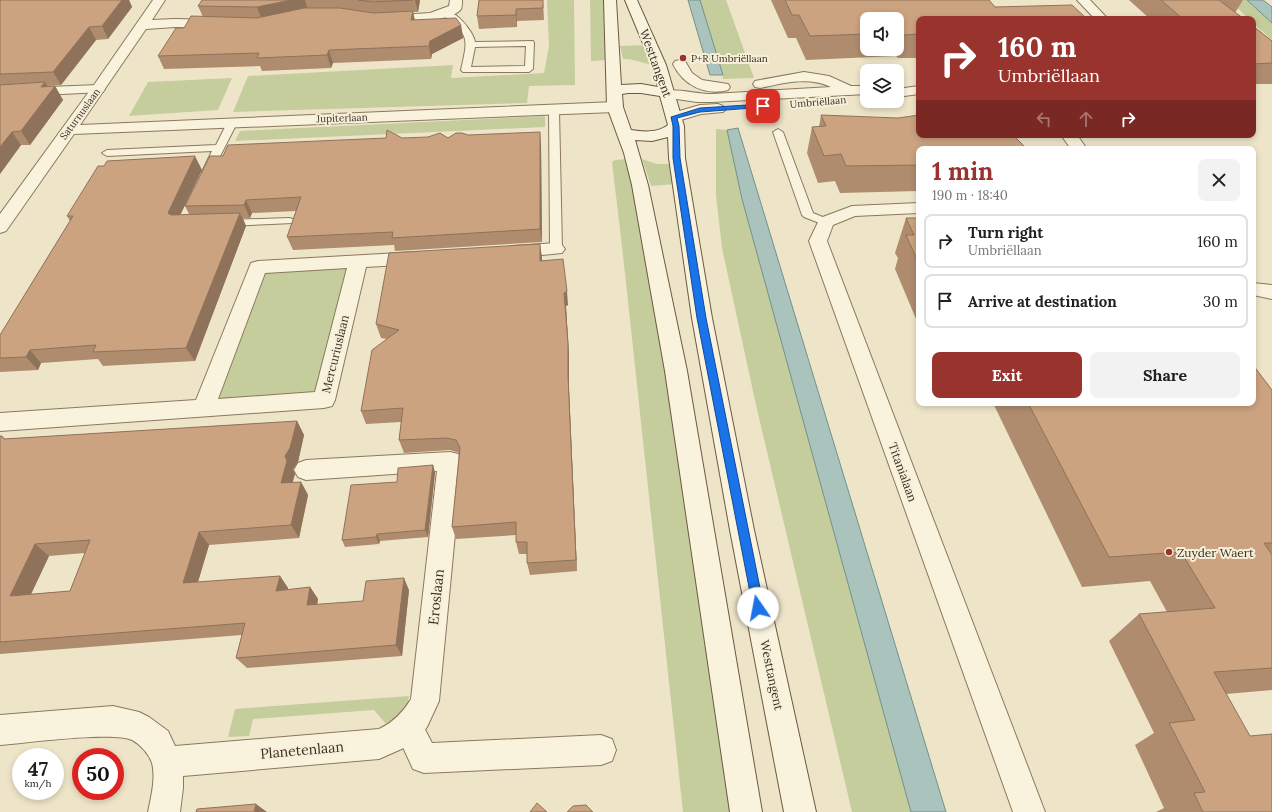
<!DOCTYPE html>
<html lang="en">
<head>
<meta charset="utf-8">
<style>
  :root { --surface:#fff; --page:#f2f2f2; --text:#202124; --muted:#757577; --line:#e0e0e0; --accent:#99332e }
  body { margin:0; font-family:Lora,serif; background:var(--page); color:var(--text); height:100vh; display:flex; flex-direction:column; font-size:15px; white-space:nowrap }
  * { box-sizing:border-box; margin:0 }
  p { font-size:13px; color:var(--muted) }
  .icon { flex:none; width:22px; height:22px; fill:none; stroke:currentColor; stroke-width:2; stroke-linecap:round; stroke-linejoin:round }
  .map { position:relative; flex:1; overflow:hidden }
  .details { position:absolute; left:916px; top:146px; width:340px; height:260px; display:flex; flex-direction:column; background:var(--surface); border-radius:8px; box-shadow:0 2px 6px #0003 }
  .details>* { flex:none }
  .guide { position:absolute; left:916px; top:16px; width:340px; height:122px; border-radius:8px; box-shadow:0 2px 6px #0003; background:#99332e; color:#fff; overflow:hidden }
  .controls { position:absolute; left:860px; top:12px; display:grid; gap:8px }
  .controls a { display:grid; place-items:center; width:44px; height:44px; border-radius:8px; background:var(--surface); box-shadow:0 2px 6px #0003; font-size:20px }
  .speed { position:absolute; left:12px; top:748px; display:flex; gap:8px; font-size:20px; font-weight:700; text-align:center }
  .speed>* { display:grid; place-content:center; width:52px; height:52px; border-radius:50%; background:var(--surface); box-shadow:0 2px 6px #0003; line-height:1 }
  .speed small { font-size:10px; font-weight:400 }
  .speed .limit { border:6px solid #d22; background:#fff; color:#111 }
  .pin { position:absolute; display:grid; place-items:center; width:34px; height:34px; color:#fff; margin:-17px; border-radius:8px; box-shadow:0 2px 6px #0006 }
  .me { position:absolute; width:44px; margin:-22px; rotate:348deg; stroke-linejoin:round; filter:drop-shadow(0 0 3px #0008) }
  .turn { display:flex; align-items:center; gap:14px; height:84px; padding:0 16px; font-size:18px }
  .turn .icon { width:52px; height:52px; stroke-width:2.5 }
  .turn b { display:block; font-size:28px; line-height:34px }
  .lanes { display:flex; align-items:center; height:38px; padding:0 16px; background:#0003; justify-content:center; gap:20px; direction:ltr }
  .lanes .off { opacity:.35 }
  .round { display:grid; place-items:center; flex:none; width:42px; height:42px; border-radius:8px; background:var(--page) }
  .headline { display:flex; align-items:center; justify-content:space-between; height:68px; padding:0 16px }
  h1 { font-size:24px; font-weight:800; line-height:30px; color:var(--accent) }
  .button { display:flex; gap:8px; margin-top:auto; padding:8px 16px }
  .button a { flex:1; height:46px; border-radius:8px; background:var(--accent); color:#fff; font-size:16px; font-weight:800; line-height:46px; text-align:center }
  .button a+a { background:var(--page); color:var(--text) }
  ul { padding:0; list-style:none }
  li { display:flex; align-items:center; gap:12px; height:54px; margin:0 8px 6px; padding:0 8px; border:2px solid var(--line); border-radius:8px }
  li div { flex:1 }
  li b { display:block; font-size:15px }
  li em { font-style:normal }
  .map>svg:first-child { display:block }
  .green { fill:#c5cd9d }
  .water { fill:#aac3bd; stroke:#70918b }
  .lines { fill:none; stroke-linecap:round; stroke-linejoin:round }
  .service-casing { stroke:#8b785e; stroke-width:2 }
  .pedestrian-casing { stroke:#8b785e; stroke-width:2 }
  .minor-casing { stroke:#8b785e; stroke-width:2 }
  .secondary-casing { stroke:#6d5941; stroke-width:2 }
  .service { fill:#f9f2dd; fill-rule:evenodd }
  .pedestrian { fill:#f9f2dd; fill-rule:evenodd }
  .minor { fill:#f9f2dd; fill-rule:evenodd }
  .secondary { fill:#f9f2dd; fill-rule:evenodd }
  .wall { fill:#af8c6e; fill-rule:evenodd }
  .shaded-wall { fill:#8f725a }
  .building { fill:#cca380; stroke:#8f725a; fill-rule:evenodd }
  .route { fill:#1a73e8; stroke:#114b97 }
  .poi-dot { fill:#99332e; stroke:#f6efd9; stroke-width:1.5 }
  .labels { text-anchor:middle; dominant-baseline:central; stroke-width:4; stroke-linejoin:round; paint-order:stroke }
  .far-poi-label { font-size:10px; fill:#3c2f21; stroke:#f6efd9; text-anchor:start }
  .far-street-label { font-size:10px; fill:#3c2f21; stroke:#f6efd9 }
  .street-label { font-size:12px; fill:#3c2f21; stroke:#f6efd9 }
  .poi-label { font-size:12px; fill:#3c2f21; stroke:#f6efd9; text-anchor:start }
  .near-street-label { font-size:14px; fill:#3c2f21; stroke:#f6efd9 }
</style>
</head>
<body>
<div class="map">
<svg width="1272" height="812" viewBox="0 0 1272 812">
  <rect width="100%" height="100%" fill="#eee5c9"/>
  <path class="green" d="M547,0H574L575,85L529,86L527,103L233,112L248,76L453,65L451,78L544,73L549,46Z
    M590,0H604L607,60L591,61Z
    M700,0H726L754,78L723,79V75Z
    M1229,0H1247L1272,23V40L1253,23V19H1249Z
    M648,45L657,65C644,65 638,59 623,59L620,46Z
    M232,78L218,110L129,116L148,82Z
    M545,116V127L235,141L240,131Z
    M716,129L727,130L742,199L911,812H852L756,405L722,248L716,196Z
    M628,159L635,180L737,812H683L623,255L612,162L615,160Z
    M642,159L657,164H670L675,184L651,186Z
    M358,261L324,400L204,408L258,267Z
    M409,696C406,714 402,716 386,724L374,710L253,719L249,736L228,737L235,709Z"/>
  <path class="water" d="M688,0H700L723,75H710Z
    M1247,0H1263L1272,7V23Z
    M738,128L946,812H911L742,199L727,130Z"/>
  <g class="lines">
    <defs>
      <path id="service" d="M443,11C455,9 473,31 475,42L533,41L534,43L533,69L529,72H463L461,70C468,38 470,36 443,15ZM526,46L525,66L471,67L475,47Z
        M554,107L559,110L562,249L560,252H552L550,249L549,110Z
        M232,120L237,123L211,174L207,175L202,172L212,151L107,156L102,153L107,150L216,145L227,123Z
        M778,129L783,132L813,213L830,220L832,222L830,224H822L804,217L802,215L773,132Z
        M289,218L293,219L295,221L293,223L227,226L223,225L221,223L223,221L227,220Z"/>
      <path id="pedestrian" d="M98,85L103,86L105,89L103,92L0,97V89Z
        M556,243L562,245L565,249L562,253L512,258L505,256L503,252L505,248L512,246Z
        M417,252L424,254L426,258L424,262L417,264L366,267L335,400L332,406L324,408L0,431V413L196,400L251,263L258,261ZM347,268L315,392L218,399L265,273Z
        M409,713L419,718L432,743L601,735L612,739L616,750L612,761L601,765L424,773L413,769L394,728L399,718Z"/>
      <path id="minor" d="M153,0H165L152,20L175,19L217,20L222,21L224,24L222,27L217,28L175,27L146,29L80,125L615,102L620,104L623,107L620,110L615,112L74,134L6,231L0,233V214L96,82Z
        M450,0H462C462,3 462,7 461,9C453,22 400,23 385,24L380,23L379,20L380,17L385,16L430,13L449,6Z
        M1077,0H1090L1108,19H1095Z
        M680,60L685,61L692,73L702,80L728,84L730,87L728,90C705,96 683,85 673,64L675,61Z
        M804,72L829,76L851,86H867V94L712,102H697L663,97L661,94L663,91C675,88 698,94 712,94L831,87C808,76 784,83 760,88L755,87L753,84L755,81L760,80Z
        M919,86V94L897,97V89Z
        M718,104L723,106L726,109L723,112L701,114L674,122L669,120L666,117L669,114L700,105Z
        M1061,135H1077L1087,149H1071Z
        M919,203V213L855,216L833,225L827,241L1045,812H1013L809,241L820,218L852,206Z
        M1253,283L1272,285V299L1253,295Z
        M450,452L458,454L462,461L439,701L427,727L418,739L406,747L379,759L183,776V788L180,812H148C151,797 156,778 152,763C149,754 140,744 132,740C114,731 25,743 0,745V715L113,706L139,712L149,717L168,731L175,746L379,729C394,722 403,712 411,699L437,471L306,480L298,477L294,470L298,463L306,460Z"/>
      <path id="secondary" d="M604,0H616L621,85L641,84L658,87L652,65L625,0H637L666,65L684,126L685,158L712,318L754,530L816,812H784L730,530L692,318L669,158L668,137L652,141L635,140L648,185L687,371L762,812H730L665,371L632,185L624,153L607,107ZM628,93H641L660,96L668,125C657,133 644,132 631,130L623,107L622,94Z"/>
    </defs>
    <use href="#service" class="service-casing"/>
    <use href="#pedestrian" class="pedestrian-casing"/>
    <use href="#minor" class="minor-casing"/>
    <use href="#secondary" class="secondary-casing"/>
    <use href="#service" class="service"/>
    <use href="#pedestrian" class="pedestrian"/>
    <use href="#minor" class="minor"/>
    <use href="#secondary" class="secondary"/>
  </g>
  <path class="wall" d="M0,0H129L132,7L108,39L96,40L61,85L47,86V87L55,86L63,100L30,145H21L0,174Z
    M202,0H420L418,12H413L415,20L461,25L463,38L432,54L431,59L333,63L331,68L262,71L260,66L164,69L158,56L184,28L203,17L198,6Z
    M479,0H543L544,20L517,21V27L479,29L477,16Z
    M771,0H989L919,19V58H898L896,56L806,60L796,38H788ZM867,19H897V49H867Z
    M1129,0H1243L1235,13L1244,19H1150Z
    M1253,26L1272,41V84H1253Z
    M821,115L919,149V191L840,193L835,181L818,183L807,153L812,127H819Z
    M468,135L541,145L542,242L395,251L394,245L293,250L287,237L296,211L252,213L250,218H243L246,226L195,361L103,366L98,359L41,363L38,370L0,372V335L70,221L67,216L202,170L180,215L189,214L185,206L223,156L402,138H448Z
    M906,218H919V326L895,269L898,258L895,253Z
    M542,257V261L568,305L566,306L569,357V390L577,571L530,575L527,563V554H519L516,542V535L456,539L452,527L459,453L450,450L404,453L399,440L401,422L366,424L361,411L387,339L381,338L376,324Z
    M1272,390V690L1226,694L1272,812H1156L1164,808L1135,745L1154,733L1109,641L1139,614L1167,612L1150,581L1082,587L993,403H1253Z
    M297,421L304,435L298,462L293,469L295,474L292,483L301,482L308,495L299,538L209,545L198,582L280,576L288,588V590L310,587L318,599L317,605L363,601L409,590L402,656L247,668L236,658L242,635L0,654V436H2L5,439ZM85,553L70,591L31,594L49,556Z
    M433,465L435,473L428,537L380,541L379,544L345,547L342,540L397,482Z"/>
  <path class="shaded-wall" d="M118,0H129L132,7L108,39L102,26Z
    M291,0H305L308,10L262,20L257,7Z
    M415,0H420L418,12Z
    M516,9L517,21V27L516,15Z
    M413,11L415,23L411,20Z
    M461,25L463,38L432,54L431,59L429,46L430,41Z
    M89,27L96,40L61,85L53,72Z
    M329,50L333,63L331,68L327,55Z
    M45,82L51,92L55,86L63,100L30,145L21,131L41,87Z
    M12,132L21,145L0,174V147Z
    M540,132L541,145L542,242L540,229Z
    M195,156L202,170L175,226L168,213Z
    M246,200L252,213L250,218L244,205Z
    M240,213L246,226L195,361L186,348Z
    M540,244L542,257V274L540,261Z
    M567,291L568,305L566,306L569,357V390L577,571L576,560L564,293Z
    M30,350L41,363L38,370L26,357Z
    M297,421L304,435L298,462L293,469L295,474L289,496L281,483L285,456Z
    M433,465L435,473L428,537L425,530Z
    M301,482L308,495L299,538L291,525Z
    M199,532L209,545L194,595L183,583Z
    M377,534L380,541L379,544L376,537Z
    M35,544L49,556L25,607L10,596Z
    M280,576L288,588L285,602L276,591Z
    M404,578L409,590L402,656L396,645Z
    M310,587L318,599L315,617L307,605Z
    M256,804L267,812H254Z"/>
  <path class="building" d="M0,0H122L102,26L89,27L53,72L0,74Z
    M202,0H291L257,7L198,6Z
    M358,0H413L373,2Z
    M479,0H543V8L516,9V15L477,16Z
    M785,0H989L995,7L1072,5L1087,19H919V34L904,35L902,33H897V19H867V34L810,36L799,15H792Z
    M1161,0H1219L1244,19H1183Z
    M304,8H340L373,13L413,11L411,20L456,18L461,25L430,41L429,46L329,50L327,55L257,58L259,53L158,56L176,28H184L191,16L257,18Z
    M1253,26L1272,41V63L1253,64Z
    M45,82L41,87L55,86L21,131L12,132L0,147V85Z
    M821,115L898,118L919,115V135H1013L1027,149H919V165L846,166L841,154L824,156L812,127L826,126Z
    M387,130L402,138L428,137L440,133L448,138L456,133H462L468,135L540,132V229L392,238L393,232L287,237L301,197L246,200L244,205L185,206L210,156H223L228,145L386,138Z
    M195,156L168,213L171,215L240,213L186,348L93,352L96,345L30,350L26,357L0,358V335L73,216H67L98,166H104L107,161Z
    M906,218H919V264L906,235H914Z
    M540,244V261L563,259L567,291L564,293L568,343V376L576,560L527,563V542H516V522L452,527L460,448L456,440L446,438L399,440L403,408L361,411L372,350L399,330L376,324L389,253Z
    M1253,365L1272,390V543H1264L1272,555V668L1214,672L1250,736L1272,734V812H1203L1194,793L1205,792L1169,723L1195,720L1139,614L1215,608L1181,552L1109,557L1028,403H1253Z
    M297,421L290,448L285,456L287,461L281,483L301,482L291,525L199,532L183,583L280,576L276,591L310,587L307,605L363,601L366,581L404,578L396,645L236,658L245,623L0,642V436H2L4,439ZM90,540L70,591L10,596L35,544Z
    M433,465L425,530L377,534L376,537L342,540L351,485L397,482L398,468Z
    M537,803L547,812H530Z
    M256,804L254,812H196L197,809Z
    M586,805L593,812H567L573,806Z"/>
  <path class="route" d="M763,104H765V107L700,112L677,118L679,126L680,158L706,318L764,608L762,612L758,614L754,612L753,608L697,318L673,158V126L671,117L700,108Z"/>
  <g class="poi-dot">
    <circle cx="683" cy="58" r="4"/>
    <circle cx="1169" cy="552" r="4"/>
  </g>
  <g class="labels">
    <g class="far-poi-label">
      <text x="691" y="58">P+R Umbriëllaan</text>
    </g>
    <g class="far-street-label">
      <text transform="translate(818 102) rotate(-5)">Umbriëllaan</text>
      <text transform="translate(80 114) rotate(-54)">Saturnuslaan</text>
      <text transform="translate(342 118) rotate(-2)">Jupiterlaan</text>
    </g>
    <g class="street-label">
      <text transform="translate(656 63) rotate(70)">Westtangent</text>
      <text transform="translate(335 354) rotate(-76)">Mercuriuslaan</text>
      <text transform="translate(903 472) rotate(70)">Titanialaan</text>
      <text transform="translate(772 675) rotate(78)">Westtangent</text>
    </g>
    <g class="poi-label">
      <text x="1177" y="552">Zuyder Waert</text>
    </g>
    <g class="near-street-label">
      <text transform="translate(436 597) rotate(-84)">Eroslaan</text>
      <text transform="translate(302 750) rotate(-5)">Planetenlaan</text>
    </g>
  </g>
</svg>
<div class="controls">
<a><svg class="icon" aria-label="sound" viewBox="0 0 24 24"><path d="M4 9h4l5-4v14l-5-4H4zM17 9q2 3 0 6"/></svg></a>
<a><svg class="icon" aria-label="layers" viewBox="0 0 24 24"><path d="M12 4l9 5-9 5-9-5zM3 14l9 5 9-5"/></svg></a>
</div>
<div class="speed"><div>47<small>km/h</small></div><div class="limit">50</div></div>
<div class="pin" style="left:763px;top:106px;background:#d93025"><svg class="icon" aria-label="arrive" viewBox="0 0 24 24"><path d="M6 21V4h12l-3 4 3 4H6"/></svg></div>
<svg class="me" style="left:758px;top:608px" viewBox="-20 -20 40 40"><circle r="19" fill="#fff"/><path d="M0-13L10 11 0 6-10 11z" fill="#1a73e8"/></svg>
<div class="guide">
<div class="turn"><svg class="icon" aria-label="right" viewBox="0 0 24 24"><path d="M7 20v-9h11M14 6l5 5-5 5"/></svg><div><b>160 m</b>Umbriëllaan</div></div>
<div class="lanes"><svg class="icon off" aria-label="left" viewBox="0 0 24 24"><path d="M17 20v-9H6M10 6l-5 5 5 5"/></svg><svg class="icon off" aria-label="ahead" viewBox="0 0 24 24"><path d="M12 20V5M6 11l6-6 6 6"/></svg><svg class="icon" aria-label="right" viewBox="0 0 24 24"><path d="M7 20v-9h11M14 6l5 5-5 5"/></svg></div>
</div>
<section class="details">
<div class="headline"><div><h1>1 min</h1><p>190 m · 18:40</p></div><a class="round"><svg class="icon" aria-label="close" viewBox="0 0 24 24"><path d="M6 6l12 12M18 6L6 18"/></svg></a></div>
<ul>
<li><svg class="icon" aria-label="right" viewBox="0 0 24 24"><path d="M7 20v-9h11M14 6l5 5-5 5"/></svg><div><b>Turn right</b><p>Umbriëllaan</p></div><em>160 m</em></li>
<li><svg class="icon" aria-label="arrive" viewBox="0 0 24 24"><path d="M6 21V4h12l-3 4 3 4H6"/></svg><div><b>Arrive at destination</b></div><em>30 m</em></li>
</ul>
<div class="button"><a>Exit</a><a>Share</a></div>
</section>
</div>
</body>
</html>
